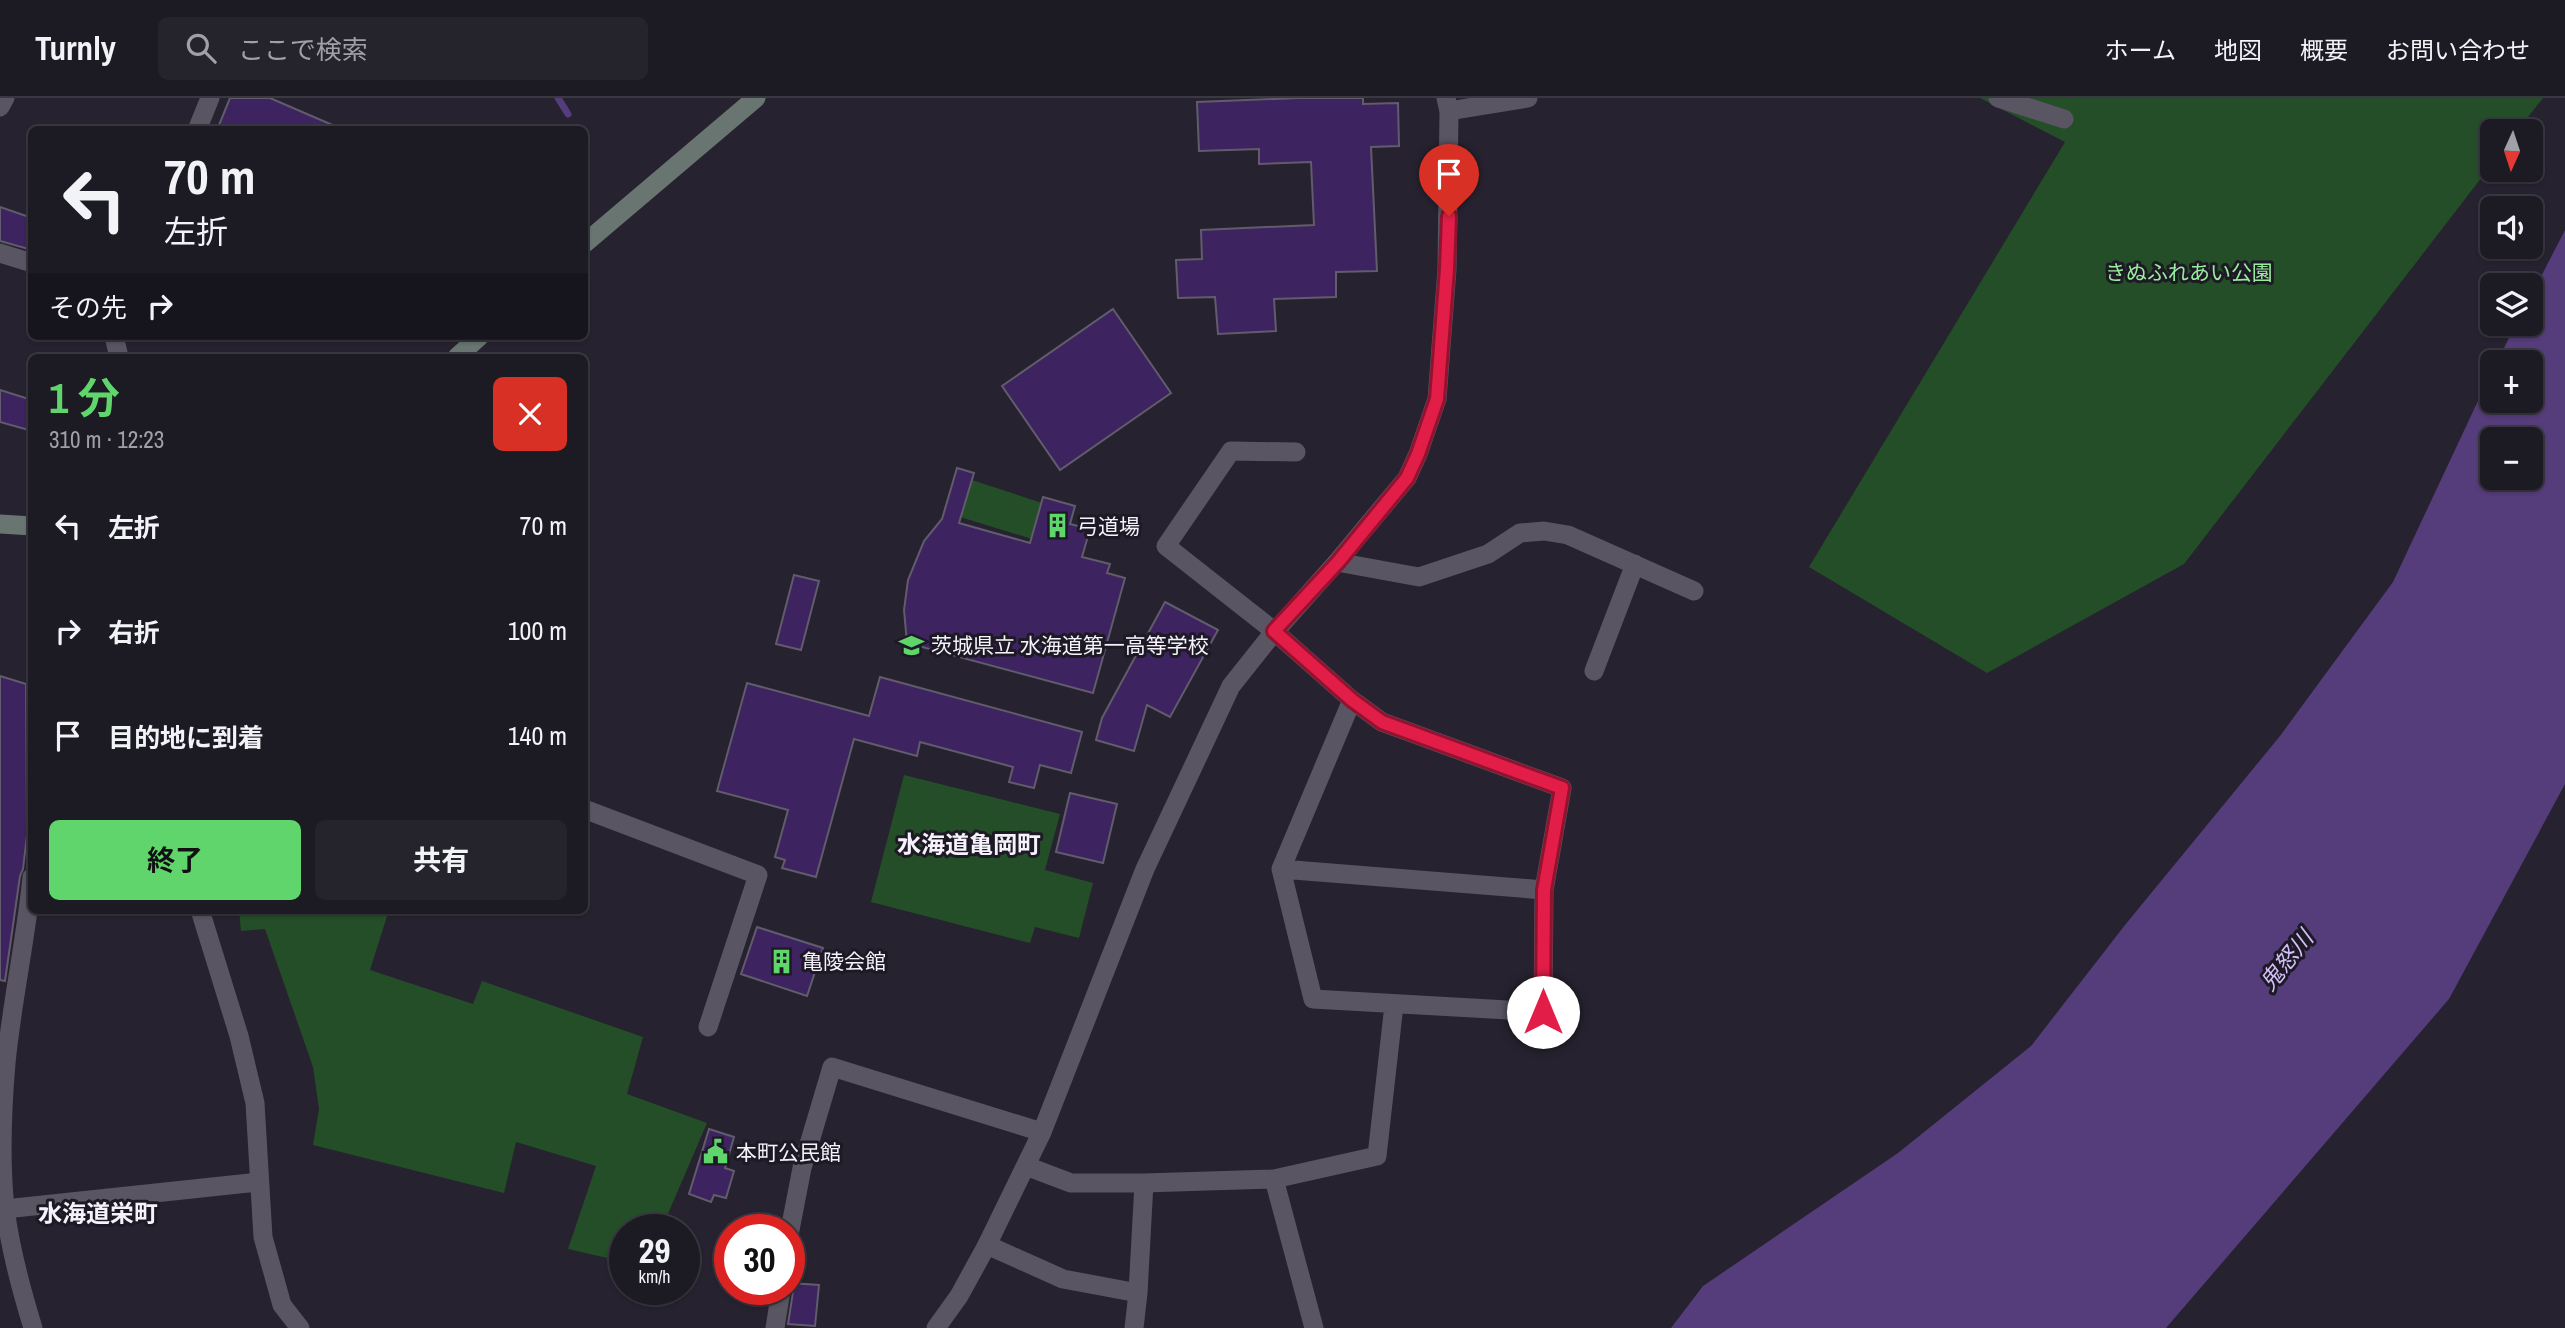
<!DOCTYPE html>
<html lang="ja">
<head>
<meta charset="utf-8">
<style>
  :root { --surface:#1c1a23; --page:#25232b; --text:#f1f3f6; --muted:#a0a1a6; --line:#3a3841; --accent:#5fd56b }
  body { margin:0; font-family:"Archivo Narrow","Noto Sans JP",sans-serif; background:var(--page); color:var(--text); height:100vh; display:flex; flex-direction:column; font-size:26px; white-space:nowrap }
  * { box-sizing:border-box; margin:0 }
  p { font-size:23px; color:var(--muted) }
  .icon { flex:none; width:38px; height:38px; fill:none; stroke:currentColor; stroke-width:2; stroke-linecap:round; stroke-linejoin:round }
  .map { position:relative; flex:1; overflow:hidden }
  .panel { position:absolute; left:28px; top:256px; width:560px; height:560px; display:flex; flex-direction:column; background:var(--surface); border-radius:10px; box-shadow:0 2px 5px #0004,0 0 0 2px var(--line) }
  .panel>* { flex:none }
  .guide { position:absolute; left:28px; top:28px; width:560px; height:214px; border-radius:10px; box-shadow:0 2px 5px #0004,0 0 0 2px var(--line); background:#1c1a23; color:var(--text); overflow:hidden }
  .needle { width:46px; rotate:183deg }
  .controls { position:absolute; left:2480px; top:21px; display:grid; gap:14px }
  .controls a { display:grid; place-items:center; width:63px; height:63px; border-radius:10px; background:var(--surface); box-shadow:0 2px 5px #0004,0 0 0 2px var(--line); font-size:35px }
  .speed { position:absolute; left:609px; top:1116px; display:flex; gap:14px; font-size:35px; font-weight:700; text-align:center }
  .speed>* { display:grid; place-content:center; width:91px; height:91px; border-radius:50%; background:var(--surface); box-shadow:0 2px 5px #0004,0 0 0 2px var(--line); line-height:1 }
  .speed small { font-size:18px; font-weight:400 }
  .speed .limit { border:10px solid #d22; background:#fff; color:#111 }
  .pin { position:absolute; display:grid; place-items:center; width:60px; height:60px; color:#fff; margin:-72px -30px; border-radius:50% 50% 50% 0; rotate:-45deg; box-shadow:0 0 7px #0007 }
  .pin .icon { rotate:45deg }
  .me { position:absolute; width:77px; margin:-38px; rotate:0deg; stroke-linejoin:round; filter:drop-shadow(0 0 5px #0008) }
  .turn { display:flex; align-items:center; gap:24px; height:147px; padding:0 21px; font-size:32px }
  .turn .icon { width:91px; height:91px; stroke-width:2.5 }
  .turn b { display:block; font-size:49px; line-height:60px }
  .then { display:flex; align-items:center; height:66px; padding:0 21px; background:#0003; gap:14px; font-size:26px }
  .round { display:grid; place-items:center; flex:none; width:74px; height:74px; border-radius:10px; background:var(--page) }
  .headline { display:flex; align-items:center; justify-content:space-between; height:119px; padding:0 21px }
  h1 { font-size:42px; font-weight:700; line-height:52px; color:var(--accent) }
  .action { display:flex; gap:14px; margin-top:auto; padding:14px 21px }
  .action a { flex:1; height:80px; border-radius:10px; background:var(--accent); color:#111; font-size:28px; font-weight:700; line-height:80px; text-align:center }
  .action a+a { background:var(--page); color:var(--text) }
  ul { padding:0; list-style:none }
  li { display:flex; align-items:center; gap:21px; height:105px; padding:0 21px }
  li div { flex:1 }
  li b { display:block; font-size:26px }
  li em { font-style:normal }
  header { display:flex; align-items:center; gap:42px; box-sizing:border-box; height:98px; padding:0 35px; background:var(--surface); border-bottom:2px solid var(--line) }
  header strong { font-size:33px }
  nav { display:flex; gap:38px; margin-inline-start:auto; font-size:24px }
  .search { width:490px; height:63px; background:var(--page); display:flex; align-items:center; gap:18px; box-sizing:border-box; padding:0 24px; border-radius:10px; color:var(--muted); font-size:26px }
  .map>svg:first-child { display:block }
  .green { fill:#244e28 }
  .water { fill:#553c7a; fill-rule:evenodd }
  .lines { fill:none; stroke-linecap:round; stroke-linejoin:round }
  .stream { stroke:#553c7a; stroke-width:7 }
  .building { fill:#3d235f; stroke:#615c6b; stroke-width:2 }
  .minor { stroke:#595563; stroke-width:19 }
  .tertiary { stroke:#595563; stroke-width:19 }
  .secondary { stroke:#687570; stroke-width:19 }
  .route-casing { stroke:#92132f; stroke-width:18 }
  .route { stroke:#e11d48; stroke-width:12 }
  .labels { text-anchor:middle; dominant-baseline:central; stroke-width:6; stroke-linejoin:round; paint-order:stroke }
  .park-label { font-size:21px; fill:#99ec9e; stroke:#1d1925 }
  .poi-label { font-size:21px; fill:#f5f2fb; stroke:#1d1925; text-anchor:start }
  .water-label { font-size:23px; font-style:italic; fill:#d3c0f8; stroke:#1d1925 }
  .quarter-label { font-size:24px; font-weight:bold; fill:#f5f2fb; stroke:#1d1925 }
</style>
</head>
<body>
<header>
<strong>Turnly</strong>
<div class="search"><svg class="icon" aria-label="search" viewBox="0 0 24 24"><circle cx="10" cy="10" r="6"/><path d="M15 15l6 6"/></svg>ここで検索</div>
<nav><a>ホーム</a><a>地図</a><a>概要</a><a>お問い合わせ</a></nav>
</header>
<div class="map">
<svg width="2565" height="1230" viewBox="0 0 2565 1230">
  <rect width="100%" height="100%" fill="#26222f"/>
  <path class="green" d="M1980,0H2543L2517,33H2492V66L2184,466L1987,575L1809,469L2065,44Z
    M972,382L1042,405L1032,441L960,419Z
    M904,677L1060,716L1045,772L1093,785L1079,840L1035,829L1030,845L871,804Z
    M239,812H389L370,872L473,906L482,883L643,939L627,996L707,1025L661,1132H625V1164L568,1151L596,1068L516,1044L504,1095L313,1047L319,1011L313,969L265,831L241,833Z"/>
  <path class="water" d="M2565,132V686L2449,901L2166,1230H1671L1703,1188L1898,1055L2031,948L2125,827L2280,638L2393,484L2492,273V303H2530V264H2497L2516,226H2530L2531,198ZM2492,341H2530V380H2492Z"/>
  <g class="lines">
    <path class="stream" d="M558,0L568,16"/>
  </g>
  <path class="building" d="M230,0H270L344,32H217Z
    M1299,0H1363V6L1398,5L1399,48L1371,49L1377,173L1336,174V199L1274,201L1276,233L1218,236L1215,199L1178,200L1176,162L1202,161L1201,132L1314,127L1311,64L1259,66V51L1199,53L1197,4Z
    M0,109L32,120V152L0,143Z
    M1113,211L1171,295L1060,372L1002,288Z
    M0,292L32,302V333L0,324Z
    M957,370L974,375L959,425L1030,445L1043,399L1075,408L1070,426L1090,431L1082,459L1110,466L1107,475L1125,480L1093,595L907,545L904,512L908,482L924,443L942,421Z
    M794,477L819,483L801,552L776,546Z
    M1165,504L1218,532L1170,619L1147,607L1134,653L1096,642L1102,620Z
    M0,578L26,586L27,737L23,771L20,778L5,883L0,882Z
    M880,579L1082,634L1071,675L1040,667L1034,690L1009,684L1013,669L920,644L917,658L854,641L816,779L782,770L785,762L775,759L788,712L717,693L747,585L869,618Z
    M1070,695L1117,706L1103,765L1056,754Z
    M757,829L823,850L807,898L741,876Z
    M709,1031L734,1039L725,1070L734,1073L726,1100L714,1097L711,1104L689,1096Z
    M790,1185L819,1187L815,1228L788,1226L793,1194Z"/>
  <g class="lines">
    <path class="minor" d="M1998,0L2064,21
      M0,9L5,0
      M1449,13L1528,0
      M197,32L210,0
      M0,155L32,165
      M114,238L119,259
      M1296,354L1231,353L1166,448L1274,533L1352,602L1382,624L1562,690L1544,792L1543,914L1313,901L1281,771L1352,602
      M1337,464L1419,479L1488,456L1520,435L1544,433L1568,437L1694,493
      M1594,573L1635,466
      M584,711L758,777L708,929
      M1281,771L1544,792
      M32,779C26,841 12,903 6,965C2,1012 0,1063 5,1110C10,1150 21,1191 33,1230
      M200,812L239,938L255,1005L263,1139L282,1207L300,1230
      M1026,1068L1071,1085H1144
      M1274,1081L1314,1230
      M5,1111L259,1084
      M789,1137L802,1070L832,969L1042,1034
      M987,1147L1063,1181L1138,1195
      M775,1230L781,1192
      M1134,1230L1138,1195L1144,1085L1274,1081L1377,1058L1394,907"/>
    <path class="tertiary" d="M936,1230L959,1198L987,1147L1042,1034L1145,771L1231,588L1270,539L1337,464L1407,380L1418,356L1437,301L1447,171L1449,13L1446,0"/>
    <path class="secondary" d="M584,146L756,0
      M457,259L480,238
      M0,426L32,428"/>
  </g>
  <g class="lines">
    <defs>
      <path id="route" d="M1449,118L1447,171L1437,301L1418,356L1407,380L1338,464L1274,533L1352,602L1382,624L1562,690L1544,792L1543,914"/>
    </defs>
    <use href="#route" class="route-casing"/>
    <use href="#route" class="route"/>
  </g>
  <defs>
    <symbol id="building-bare" viewBox="-9 -9 18 18"><path d="M-4-6H4V6H1V3H-1V6H-4ZM-2.5-4.3h1.7v1.8h-1.7ZM.8-4.3h1.7v1.8H.8ZM-2.5-1h1.7V.8h-1.7ZM.8-1h1.7V.8H.8Z" fill="#5fd56b" stroke="#1d1925" stroke-width="2.5" paint-order="stroke"/></symbol>
    <symbol id="school-bare" viewBox="-9 -9 18 18"><path d="M0-5L7-2L0 1L-7-2ZM-4 1L0 2.5L4 1V4Q0 6-4 4Z" fill="#5fd56b" stroke="#1d1925" stroke-width="2.5" paint-order="stroke"/></symbol>
    <symbol id="civic-bare" viewBox="-9 -9 18 18"><path d="M-.6-6.5H3V-4.5H.6V-3L4-1V1h2V6H-6V1h2V-1L-.6-3ZM-1.2 2.5V6h2.4V2.5Z" fill="#5fd56b" stroke="#1d1925" stroke-width="2.5" paint-order="stroke"/></symbol>
  </defs>
  <g fill-rule="evenodd">
    <use href="#building-bare" x="1040" y="410" width="35" height="35"/>
    <use href="#school-bare" x="894" y="530" width="35" height="35"/>
    <use href="#building-bare" x="764" y="846" width="35" height="35"/>
    <use href="#civic-bare" x="698" y="1036" width="35" height="35"/>
  </g>
  <g class="labels">
    <g class="park-label">
      <text x="2189" y="174">きぬふれあい公園</text>
    </g>
    <g class="poi-label">
      <text x="1077" y="428">弓道場</text>
      <text x="931" y="547">茨城県立 水海道第一高等学校</text>
      <text x="802" y="863">亀陵会館</text>
      <text x="736" y="1054">本町公民館</text>
    </g>
    <g class="water-label">
      <text transform="translate(2286 862) rotate(-51)">鬼怒川</text>
    </g>
    <g class="quarter-label">
      <text x="969" y="746">水海道亀岡町</text>
      <text x="98" y="1115">水海道栄町</text>
    </g>
  </g>
</svg>
<div class="controls">
<a><svg class="needle" viewBox="-14 -14 28 28"><path d="M0-13l5 13h-10z" fill="#e53935"/><path d="M0 13l5-13h-10z" fill="#a0a1a6"/></svg></a>
<a><svg class="icon" aria-label="sound" viewBox="0 0 24 24"><path d="M4 9h4l5-4v14l-5-4H4zM17 9q2 3 0 6"/></svg></a>
<a><svg class="icon" aria-label="layers" viewBox="0 0 24 24"><path d="M12 4l9 5-9 5-9-5zM3 14l9 5 9-5"/></svg></a>
<a>+</a>
<a>−</a>
</div>
<div class="speed"><div>29<small>km/h</small></div><div class="limit">30</div></div>
<div class="pin" style="left:1449px;top:118px;background:#d93025"><svg class="icon" aria-label="arrive" viewBox="0 0 24 24"><path d="M6 21V4h12l-3 4 3 4H6"/></svg></div>
<svg class="me" style="left:1543px;top:914px" viewBox="-20 -20 40 40"><circle r="19" fill="#fff"/><path d="M0-13L10 11 0 6-10 11z" fill="#e11d48"/></svg>
<div class="guide">
<div class="turn"><svg class="icon" aria-label="left" viewBox="0 0 24 24"><path d="M17 20v-9H6M10 6l-5 5 5 5"/></svg><div><b>70 m</b>左折</div></div>
<div class="then">その先<svg class="icon" aria-label="right" viewBox="0 0 24 24"><path d="M7 20v-9h11M14 6l5 5-5 5"/></svg></div>
</div>
<section class="panel">
<div class="headline"><div><h1>1 分</h1><p>310 m · 12:23</p></div><a class="round" style="background:#d93025;color:#fff"><svg class="icon" aria-label="close" viewBox="0 0 24 24"><path d="M6 6l12 12M18 6L6 18"/></svg></a></div>
<ul>
<li><svg class="icon" aria-label="left" viewBox="0 0 24 24"><path d="M17 20v-9H6M10 6l-5 5 5 5"/></svg><div><b>左折</b></div><em>70 m</em></li>
<li><svg class="icon" aria-label="right" viewBox="0 0 24 24"><path d="M7 20v-9h11M14 6l5 5-5 5"/></svg><div><b>右折</b></div><em>100 m</em></li>
<li><svg class="icon" aria-label="arrive" viewBox="0 0 24 24"><path d="M6 21V4h12l-3 4 3 4H6"/></svg><div><b>目的地に到着</b></div><em>140 m</em></li>
</ul>
<div class="action"><a>終了</a><a>共有</a></div>
</section>
</div>
</body>
</html>
